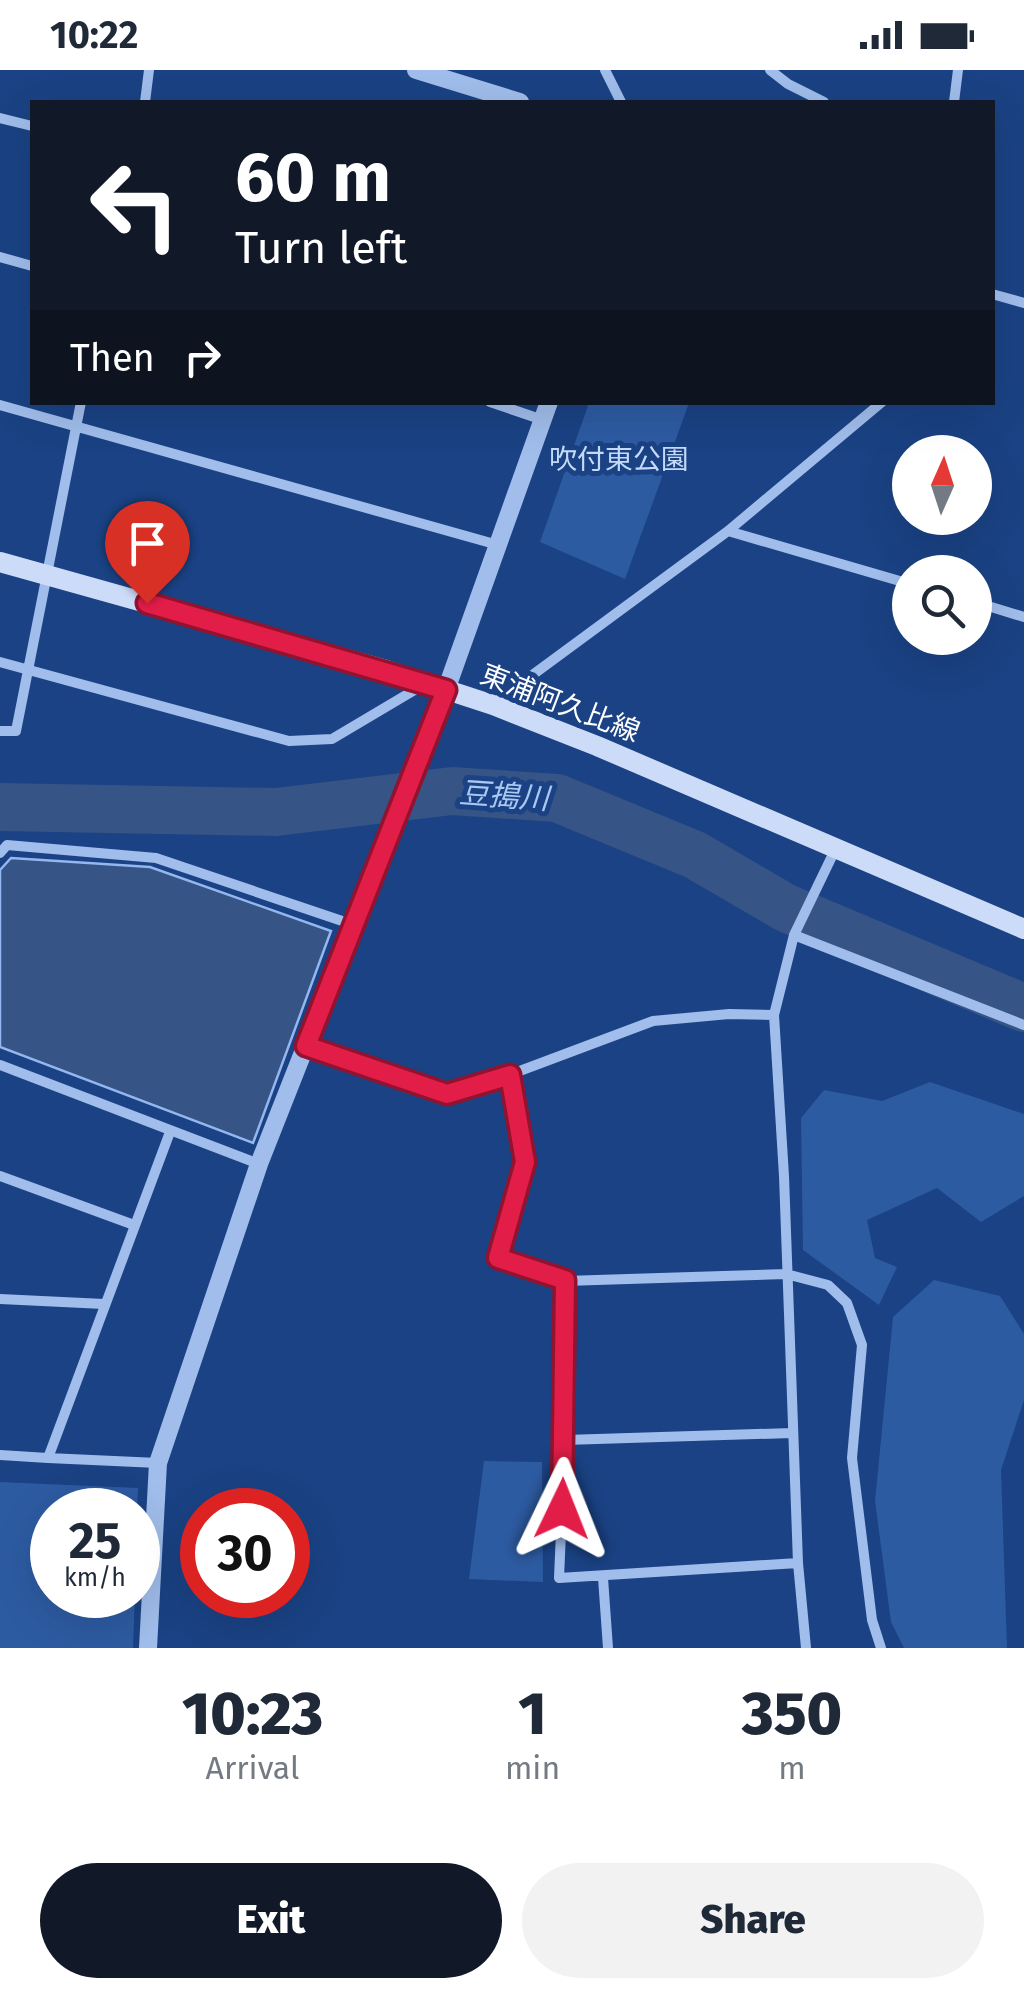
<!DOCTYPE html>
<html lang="en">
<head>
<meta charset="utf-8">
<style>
  :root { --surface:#fff; --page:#f2f2f3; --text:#1f2937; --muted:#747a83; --accent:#111827 }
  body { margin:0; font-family:"Fira Sans","Noto Sans JP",sans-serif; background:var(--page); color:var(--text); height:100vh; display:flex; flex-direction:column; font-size:38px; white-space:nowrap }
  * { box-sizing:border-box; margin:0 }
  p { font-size:32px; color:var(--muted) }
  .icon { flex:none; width:55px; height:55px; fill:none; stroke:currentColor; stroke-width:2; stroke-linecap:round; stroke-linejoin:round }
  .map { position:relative; height:1578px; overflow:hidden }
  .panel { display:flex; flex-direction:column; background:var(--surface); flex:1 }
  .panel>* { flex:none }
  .hud { position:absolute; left:30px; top:30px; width:965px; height:305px; border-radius:0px; box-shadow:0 10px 40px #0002; background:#111827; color:#fff; overflow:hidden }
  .needle { width:65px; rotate:3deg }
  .buttons { position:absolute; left:892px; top:365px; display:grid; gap:20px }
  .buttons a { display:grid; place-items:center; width:100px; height:100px; border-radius:50%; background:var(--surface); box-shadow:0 10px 40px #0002; font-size:50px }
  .speed { position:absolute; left:30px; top:1418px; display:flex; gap:20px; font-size:50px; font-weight:700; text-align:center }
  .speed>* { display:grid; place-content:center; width:130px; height:130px; border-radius:50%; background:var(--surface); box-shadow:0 10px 40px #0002; line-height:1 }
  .speed small { font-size:25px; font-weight:400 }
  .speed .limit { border:15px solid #d22; background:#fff; color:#111 }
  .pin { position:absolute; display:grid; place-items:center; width:85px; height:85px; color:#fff; margin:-102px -42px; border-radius:50% 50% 50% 0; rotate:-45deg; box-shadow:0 0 10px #0007 }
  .pin .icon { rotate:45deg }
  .me { position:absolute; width:110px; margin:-55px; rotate:2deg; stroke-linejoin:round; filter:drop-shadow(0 0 8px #0008) }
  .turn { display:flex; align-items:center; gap:35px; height:210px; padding:0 40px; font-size:45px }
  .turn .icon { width:130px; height:130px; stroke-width:2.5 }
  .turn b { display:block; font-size:70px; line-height:85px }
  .then { display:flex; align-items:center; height:95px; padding:0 40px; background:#0003; gap:20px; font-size:38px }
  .eta { display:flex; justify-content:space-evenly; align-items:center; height:170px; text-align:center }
  .eta b { font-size:60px; font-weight:800; line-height:70px }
  .button { display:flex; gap:20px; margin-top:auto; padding:20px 40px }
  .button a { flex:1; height:115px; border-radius:60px; background:var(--accent); color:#fff; font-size:40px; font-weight:800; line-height:115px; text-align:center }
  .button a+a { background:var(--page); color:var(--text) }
  .status { display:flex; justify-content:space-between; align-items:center; height:70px; padding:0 50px; background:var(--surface); direction:ltr }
  .status svg { height:28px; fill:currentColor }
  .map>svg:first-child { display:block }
  .green { fill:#2d5ba2 }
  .water { fill:#365485; stroke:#93b7ee; stroke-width:2.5 }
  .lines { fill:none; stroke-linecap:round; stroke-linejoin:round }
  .river { stroke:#365485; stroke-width:48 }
  .minor { stroke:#a0bdeb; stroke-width:10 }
  .tertiary { stroke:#a0bdeb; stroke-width:18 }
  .secondary { stroke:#ccdcf8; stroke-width:20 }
  .route-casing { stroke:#92132f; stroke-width:25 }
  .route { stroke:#e11d48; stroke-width:18 }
  .labels { text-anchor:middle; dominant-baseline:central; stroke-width:10; stroke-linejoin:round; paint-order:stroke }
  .park-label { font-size:28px; fill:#c5d9f8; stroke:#1a4284 }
  .street-label { font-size:28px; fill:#fff; stroke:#1a4284 }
  .water-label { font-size:30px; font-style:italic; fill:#abc8f3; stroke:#1a4284 }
</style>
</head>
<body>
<div class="status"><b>10:22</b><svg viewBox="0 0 49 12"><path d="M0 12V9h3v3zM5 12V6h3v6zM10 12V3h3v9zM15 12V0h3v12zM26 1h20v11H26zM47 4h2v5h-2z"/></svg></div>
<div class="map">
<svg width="1024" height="1578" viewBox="0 0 1024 1578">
  <rect width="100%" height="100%" fill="#1a4284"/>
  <path class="green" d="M589,333H689L625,509L540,472Z
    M930,1012L1024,1044V1126L981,1152L937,1118L867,1150L875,1188L897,1197L879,1235L803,1180L801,1048L824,1020L882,1031Z
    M934,1210L1000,1226L1024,1264V1330L1001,1400L1007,1578H904L891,1552L875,1431L893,1247Z
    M484,1391L542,1392L543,1512L469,1509Z
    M0,1412L138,1418L137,1440H52V1525H135L133,1578H0Z"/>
  <path class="water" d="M11,788L150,797L331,861L253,1073L0,977V800Z"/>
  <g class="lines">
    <path class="river" d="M0,737L276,742L452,721L557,728L695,785L786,838L1024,938"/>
    <path class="minor" d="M605,0L621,32
      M770,0L788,14L824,32
      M145,32L149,0
      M954,32L958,0
      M0,48L32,56
      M0,187L32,196
      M992,224L1024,233
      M490,332L543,350
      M0,335L498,475
      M728,461L910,514
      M975,532L1024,547
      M0,592L289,671L332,669L423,615
      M493,634L728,461L882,332
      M0,661H16L81,332
      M0,783L7,775L156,788L354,855
      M794,865L1024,955
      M306,976L447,1023L509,1005L653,951L729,944L774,945
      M0,995L259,1094
      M509,1005L525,1092L498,1188L565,1211
      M0,1106L134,1155
      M0,1229L104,1234
      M565,1370L792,1363
      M0,1385L48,1388
      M158,1393L48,1388L170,1062
      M798,1493L559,1508L565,1370V1211L786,1204L828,1215L847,1233L862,1275L852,1388L872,1550L881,1578
      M603,1508L608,1578
      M806,1578L798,1493L784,1106L774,945L794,865L835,780"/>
    <path class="tertiary" d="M416,0L520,32
      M148,1578L158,1393L259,1094L446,620L549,332"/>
    <path class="secondary" d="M0,492L386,600L493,635L597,676L1024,859"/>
  </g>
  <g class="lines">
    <defs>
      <path id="route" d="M147,533L446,620L306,976L447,1024L510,1005L525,1092L498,1188L565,1210L562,1439"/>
    </defs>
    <use href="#route" class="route-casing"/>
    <use href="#route" class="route"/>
  </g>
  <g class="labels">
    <g class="park-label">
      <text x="619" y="389">吹付東公園</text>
    </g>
    <g class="street-label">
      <text transform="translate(560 633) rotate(21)">東浦阿久比線</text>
    </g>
    <g class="water-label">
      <text transform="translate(504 726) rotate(4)">豆搗川</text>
    </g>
  </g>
</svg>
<div class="buttons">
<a><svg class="needle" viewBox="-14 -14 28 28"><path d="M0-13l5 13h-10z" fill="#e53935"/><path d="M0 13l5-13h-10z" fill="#747a83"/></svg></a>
<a><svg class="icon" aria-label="search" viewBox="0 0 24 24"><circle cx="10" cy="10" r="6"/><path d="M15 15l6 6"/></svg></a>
</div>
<div class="speed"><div>25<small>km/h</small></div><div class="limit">30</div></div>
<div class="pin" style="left:147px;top:533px;background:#d93025"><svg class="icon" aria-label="arrive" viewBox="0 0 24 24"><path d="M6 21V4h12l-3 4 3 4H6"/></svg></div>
<svg class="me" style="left:562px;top:1439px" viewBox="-20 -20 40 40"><path d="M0-17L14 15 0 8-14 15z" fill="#e11d48" stroke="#fff" stroke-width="4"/></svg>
<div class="hud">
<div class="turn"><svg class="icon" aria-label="left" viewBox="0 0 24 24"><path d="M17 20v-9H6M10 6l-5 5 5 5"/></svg><div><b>60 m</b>Turn left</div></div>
<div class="then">Then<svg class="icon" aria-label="right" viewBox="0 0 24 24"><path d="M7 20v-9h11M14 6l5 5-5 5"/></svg></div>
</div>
</div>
<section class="panel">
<div class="eta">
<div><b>10:23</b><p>Arrival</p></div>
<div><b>1</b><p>min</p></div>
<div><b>350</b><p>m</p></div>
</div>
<div class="button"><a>Exit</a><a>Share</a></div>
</section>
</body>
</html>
